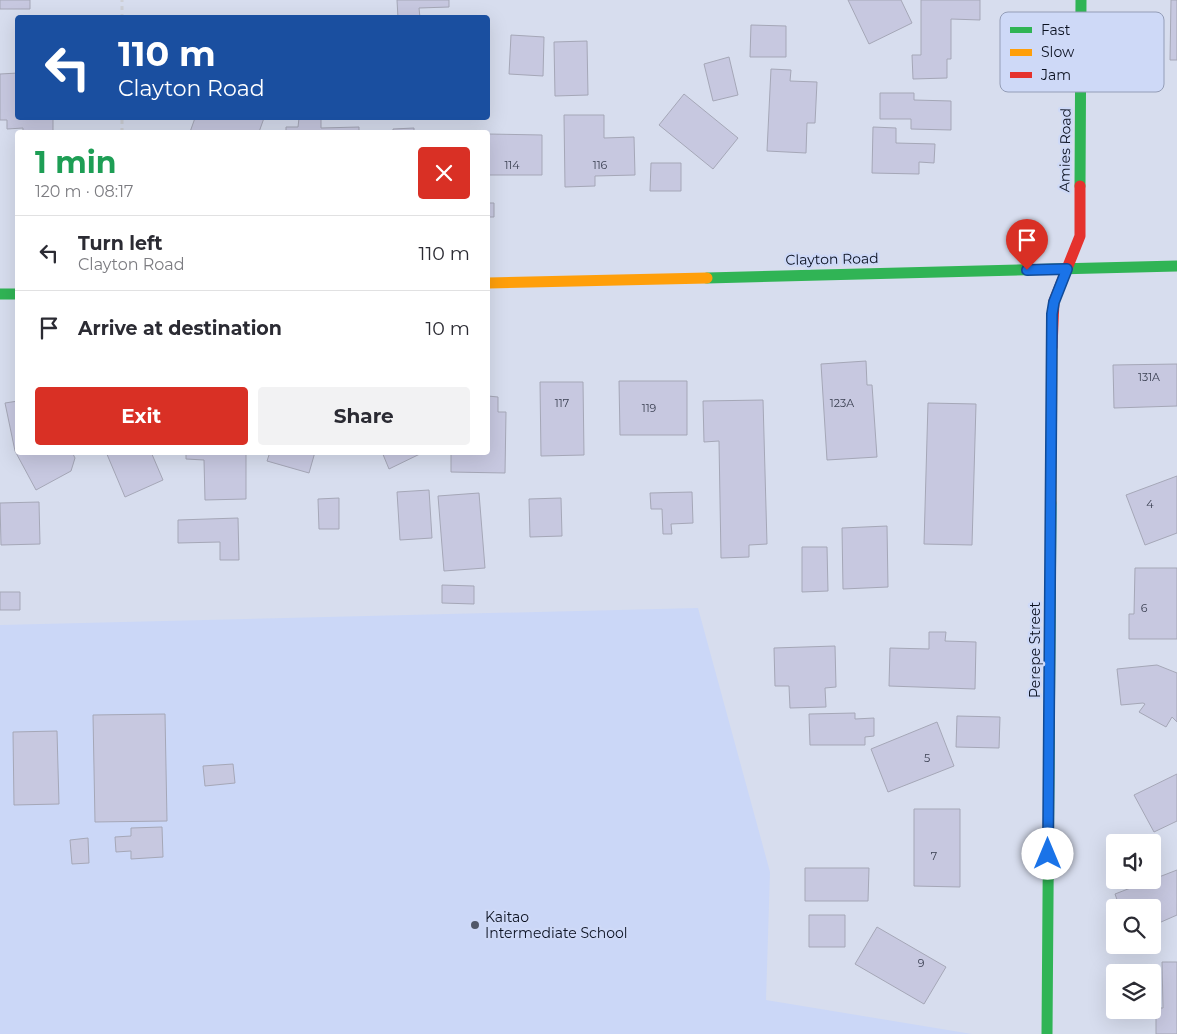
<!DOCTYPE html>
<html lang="en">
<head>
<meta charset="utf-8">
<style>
  :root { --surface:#fff; --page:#f2f2f3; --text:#2b2b33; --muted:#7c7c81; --line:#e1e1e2; --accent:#d93025 }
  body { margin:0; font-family:Montserrat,sans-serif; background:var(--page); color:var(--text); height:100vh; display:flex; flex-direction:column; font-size:19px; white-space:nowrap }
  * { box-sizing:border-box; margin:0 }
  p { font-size:16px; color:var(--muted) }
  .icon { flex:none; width:28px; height:28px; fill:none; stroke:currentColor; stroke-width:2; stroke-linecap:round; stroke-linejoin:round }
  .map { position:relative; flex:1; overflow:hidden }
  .sheet { position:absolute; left:15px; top:130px; width:475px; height:325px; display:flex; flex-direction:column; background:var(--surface); border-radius:5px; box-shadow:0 5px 20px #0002 }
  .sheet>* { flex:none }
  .hud { position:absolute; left:15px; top:15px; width:475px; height:105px; border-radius:5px; box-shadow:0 5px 20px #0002; background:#1a4fa0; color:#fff; overflow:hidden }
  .buttons { position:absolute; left:1106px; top:834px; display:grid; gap:10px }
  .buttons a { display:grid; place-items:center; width:55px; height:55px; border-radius:5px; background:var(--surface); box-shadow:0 5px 20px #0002; font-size:25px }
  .pin { position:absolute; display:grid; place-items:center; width:42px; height:42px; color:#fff; margin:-51px -21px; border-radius:50% 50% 50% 0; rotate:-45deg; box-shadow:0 0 5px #0007 }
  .pin .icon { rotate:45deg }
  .me { position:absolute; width:55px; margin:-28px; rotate:0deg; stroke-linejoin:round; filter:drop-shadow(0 0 4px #0008) }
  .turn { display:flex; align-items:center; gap:18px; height:105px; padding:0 20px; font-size:22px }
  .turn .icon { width:65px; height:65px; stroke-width:2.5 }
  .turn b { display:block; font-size:35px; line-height:42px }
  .round { display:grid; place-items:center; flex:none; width:52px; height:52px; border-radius:5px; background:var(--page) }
  .head { display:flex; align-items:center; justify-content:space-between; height:85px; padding:0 20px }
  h1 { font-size:30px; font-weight:700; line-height:38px; color:#1e9e55 }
  .primary-button { display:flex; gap:10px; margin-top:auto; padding:10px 20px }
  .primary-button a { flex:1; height:58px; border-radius:5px; background:var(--accent); color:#fff; font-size:20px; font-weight:700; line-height:58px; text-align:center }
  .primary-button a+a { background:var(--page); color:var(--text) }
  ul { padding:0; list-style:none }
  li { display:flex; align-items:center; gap:15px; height:75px; padding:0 20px; border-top:1px solid var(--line) }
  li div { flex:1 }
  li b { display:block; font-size:19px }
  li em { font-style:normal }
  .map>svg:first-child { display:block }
  .built { fill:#cbd7f7 }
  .building { fill:#c7c8e0; stroke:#a5a7b7 }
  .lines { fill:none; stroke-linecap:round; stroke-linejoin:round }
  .path { stroke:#ced0d6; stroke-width:3; stroke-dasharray:4 4; stroke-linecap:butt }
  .fast { stroke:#30b455; stroke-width:11 }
  .slow { stroke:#ff9f0a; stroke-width:11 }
  .jam { stroke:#e5322d; stroke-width:11 }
  .route-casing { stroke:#114b97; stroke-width:12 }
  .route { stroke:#1a73e8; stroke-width:9 }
  .poi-dot { fill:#525869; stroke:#ced9f7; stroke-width:2 }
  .labels { text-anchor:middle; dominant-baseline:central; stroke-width:4.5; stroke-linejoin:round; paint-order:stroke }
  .number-label { font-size:11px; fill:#3b4052 }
  .street-label { font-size:14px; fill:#0b1121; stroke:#ced9f7 }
  .poi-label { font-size:14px; fill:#0b1121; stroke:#ced9f7; text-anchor:start }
  .key { fill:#ced9f7; stroke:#949db7; stroke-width:1 }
  .key-label { font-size:14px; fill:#0b1121 }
</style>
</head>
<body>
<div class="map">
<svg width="1177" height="1034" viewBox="0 0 1177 1034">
  <rect width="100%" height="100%" fill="#d7ddee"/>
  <path class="built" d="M698,608L770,872L766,1000L972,1034H0V625Z"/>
  <path class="building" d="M0,0H30V9H0Z
    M397,0H449V7L419,8L420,18H398Z
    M848,0H901L912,23L869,44Z
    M921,0H980V20L951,19V59H947V78L913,79L912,55H921Z
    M1171,0H1177V60H1170Z
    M751,25L786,26V57H750Z
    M511,35L544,37L543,76L509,74Z
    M587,41L588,95L555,96L554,42Z
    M729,57L738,95L713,101L704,64Z
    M771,69L791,70L790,81L817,82L815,123H807L806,153L767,151Z
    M18,73V118H53V132H23V128L7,129V120H0V74Z
    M880,93H914V100L951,101V130L911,129V119H880Z
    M684,94L738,138L713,169L659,125Z
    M564,115H604V138L634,137L635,175L595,176V186L565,187Z
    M195,118H264L259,132H190Z
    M299,118H321V128L359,127V132H286V127H298Z
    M873,127L896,128V143L935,144L934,163L919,162V174L872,173Z
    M414,128V132H393V129Z
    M488,134L542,135V175H488Z
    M651,163H681V191H650Z
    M488,203H494V217H488Z
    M866,361L867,385H872L877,457L827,460L821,364Z
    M1177,364V406L1114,408L1113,365Z
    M619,381H687V435H620Z
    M540,382H583L584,455L541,456Z
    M488,396L498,397V412H506L505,473L451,472V452H488Z
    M763,400L767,544L749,545V557L721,558L719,441L704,442L703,401Z
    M18,401V452H72L75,458L71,471L36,490L15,451L5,403Z
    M928,403L976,404L972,545L924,544Z
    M106,452H151L163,480L125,497Z
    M186,452H246V499L205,500L204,460L186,459Z
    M270,452H315L309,473L267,461Z
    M382,452H424L389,469Z
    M1177,476V533L1145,545L1126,495Z
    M429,490L432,538L400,540L397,492Z
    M692,492L693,523L671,524L672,534H663L662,509H651L650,493Z
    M479,493L485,568L444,571L438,496Z
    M339,498V529H319L318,499Z
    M561,498L562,536L530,537L529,499Z
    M39,502L40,544L1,545L0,503Z
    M238,518L239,560H220V542L178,543V520Z
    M887,526L888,587L843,589L842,528Z
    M802,547H827L828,591L802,592Z
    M1135,568H1177V639H1129V614H1134Z
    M442,585L474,586V604L442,603Z
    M0,592H20V610H0Z
    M929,632H946L945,641L976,642L975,689L889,686L890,648L929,649Z
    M835,646L836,687L825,688L826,707L790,708L789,686H775L774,648Z
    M1157,665L1177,673V722L1172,717L1166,727L1139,712L1145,704L1143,703L1121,705L1117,669Z
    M855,713V719L874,718V736L865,737V745H810L809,714Z
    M165,714L167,821L95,822L93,715Z
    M957,716L1000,717L999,748L956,747Z
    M937,722L954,766L888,792L871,749Z
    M57,731L59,804L14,805L13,732Z
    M233,764L235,783L205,786L203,766Z
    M1177,774V821L1154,832L1134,795Z
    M914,809H960V887L914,886Z
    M162,827L163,857L131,859V851L116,852L115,837L131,836V828Z
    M88,838L89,863L72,864L70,840Z
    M805,868H869L868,901H805Z
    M1177,870V915L1152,926V908H1120L1115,894Z
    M809,915H845V947H809Z
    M877,927L946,967L924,1004L855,964Z
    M1162,962H1177V1034H1156V1008H1163Z"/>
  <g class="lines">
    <path class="path" d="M122,18V0
      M122,132V118"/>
    <path class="fast" d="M1080,186L1081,0
      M707,278L1177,266
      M0,294H18
      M1047,1034L1051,503"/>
    <path class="slow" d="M488,283L707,278
      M1051,503L1052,347"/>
    <path class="jam" d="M1052,347L1054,301L1080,236V186"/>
  </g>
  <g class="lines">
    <defs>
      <path id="route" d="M1027,270L1067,269L1054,302L1052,314L1048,854"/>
    </defs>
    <use href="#route" class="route-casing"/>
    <use href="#route" class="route"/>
  </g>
  <circle class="poi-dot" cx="475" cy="925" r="5"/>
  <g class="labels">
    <g class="number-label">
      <text x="512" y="165">114</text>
      <text x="600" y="165">116</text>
      <text x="1149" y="377">131A</text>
      <text x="562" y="403">117</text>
      <text x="842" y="403">123A</text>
      <text x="649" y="408">119</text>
      <text x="1150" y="504">4</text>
      <text x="1144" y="608">6</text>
      <text x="927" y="758">5</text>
      <text x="934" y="856">7</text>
      <text x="921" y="963">9</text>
    </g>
    <g class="street-label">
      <text transform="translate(1065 150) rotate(-89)">Amies Road</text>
      <text transform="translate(832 259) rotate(-1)">Clayton Road</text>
      <text transform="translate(1035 650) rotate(-90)">Perepe Street</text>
    </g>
    <g class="poi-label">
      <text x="485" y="917">Kaitao<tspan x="485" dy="16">Intermediate School</tspan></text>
    </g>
  </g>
  <rect x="1000" y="12" width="164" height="80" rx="8" class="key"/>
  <rect x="1010" y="27" width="22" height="6" fill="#30b455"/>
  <rect x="1010" y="49" width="22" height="7" fill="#ff9f0a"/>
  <rect x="1010" y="72" width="22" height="6" fill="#e5322d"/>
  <g class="key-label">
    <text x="1041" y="35">Fast</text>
    <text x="1041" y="57">Slow</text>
    <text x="1041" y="80">Jam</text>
  </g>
</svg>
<div class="buttons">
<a><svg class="icon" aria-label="sound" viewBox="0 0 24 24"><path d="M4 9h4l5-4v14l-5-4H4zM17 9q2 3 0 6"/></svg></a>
<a><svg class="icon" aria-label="search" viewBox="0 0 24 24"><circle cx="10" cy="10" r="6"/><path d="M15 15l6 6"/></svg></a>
<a><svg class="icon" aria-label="layers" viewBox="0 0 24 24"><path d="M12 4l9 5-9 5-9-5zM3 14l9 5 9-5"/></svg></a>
</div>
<div class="pin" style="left:1027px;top:270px;background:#d93025"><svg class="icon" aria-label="arrive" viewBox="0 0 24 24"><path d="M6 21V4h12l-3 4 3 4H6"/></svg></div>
<svg class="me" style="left:1048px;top:854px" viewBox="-20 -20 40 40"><circle r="19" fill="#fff"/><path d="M0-13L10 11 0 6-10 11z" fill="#1a73e8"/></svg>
<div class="hud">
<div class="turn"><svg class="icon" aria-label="left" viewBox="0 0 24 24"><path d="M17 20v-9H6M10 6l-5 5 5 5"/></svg><div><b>110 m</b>Clayton Road</div></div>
</div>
<section class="sheet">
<div class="head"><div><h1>1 min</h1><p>120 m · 08:17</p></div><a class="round" style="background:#d93025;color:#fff"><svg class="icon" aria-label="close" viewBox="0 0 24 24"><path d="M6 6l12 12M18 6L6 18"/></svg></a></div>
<ul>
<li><svg class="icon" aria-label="left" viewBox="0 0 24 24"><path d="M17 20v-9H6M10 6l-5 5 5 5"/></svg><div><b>Turn left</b><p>Clayton Road</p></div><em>110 m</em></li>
<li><svg class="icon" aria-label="arrive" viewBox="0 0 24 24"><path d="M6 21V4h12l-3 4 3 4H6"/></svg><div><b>Arrive at destination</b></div><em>10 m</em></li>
</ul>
<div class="primary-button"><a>Exit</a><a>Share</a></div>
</section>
</div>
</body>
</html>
